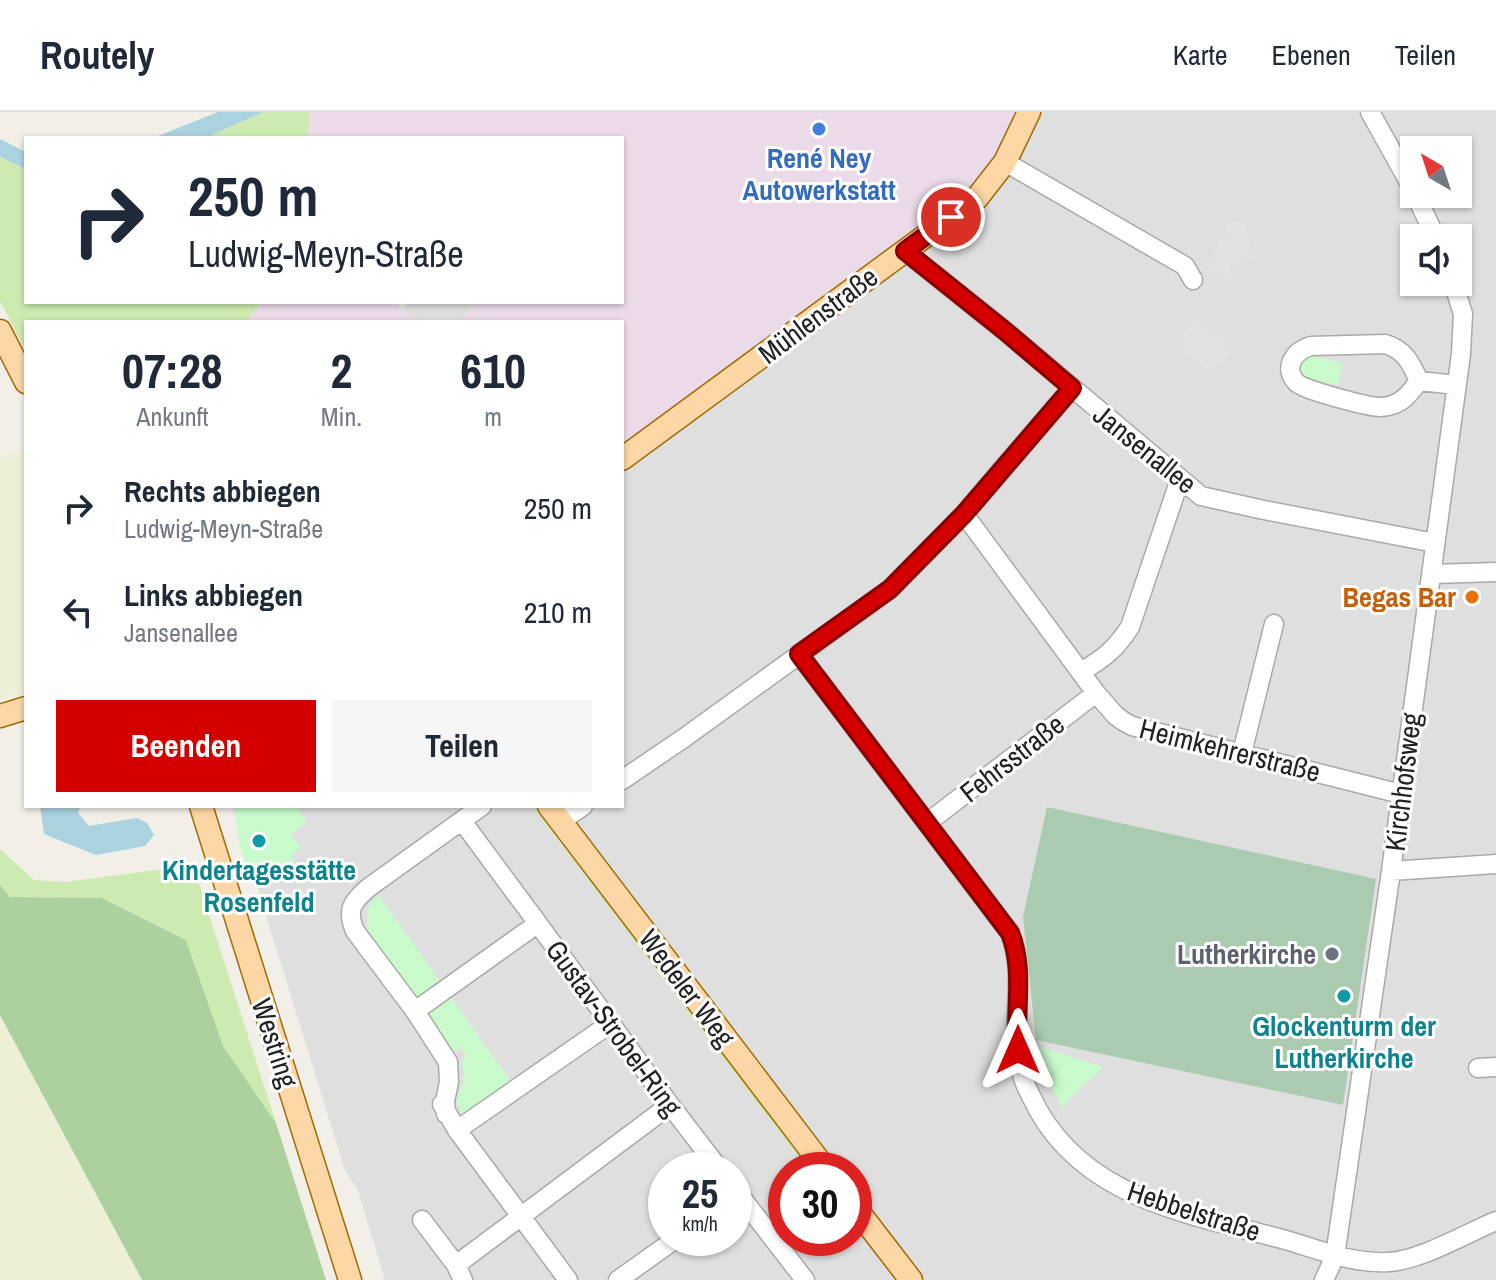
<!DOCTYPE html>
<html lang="de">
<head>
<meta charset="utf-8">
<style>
  :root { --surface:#fff; --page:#f6f6f7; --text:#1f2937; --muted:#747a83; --line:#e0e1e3; --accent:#d40000 }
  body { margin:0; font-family:"Archivo Narrow",sans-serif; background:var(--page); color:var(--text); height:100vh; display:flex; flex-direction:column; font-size:30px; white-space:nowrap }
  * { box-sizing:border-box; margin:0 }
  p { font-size:26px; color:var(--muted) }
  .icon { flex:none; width:44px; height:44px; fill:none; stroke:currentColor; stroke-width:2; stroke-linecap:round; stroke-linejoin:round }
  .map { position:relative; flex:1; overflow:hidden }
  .drawer { position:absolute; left:24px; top:208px; width:600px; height:488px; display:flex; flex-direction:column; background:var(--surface); border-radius:0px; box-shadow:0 2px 6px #0004 }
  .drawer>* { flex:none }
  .hud { position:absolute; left:24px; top:24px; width:600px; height:168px; border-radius:0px; box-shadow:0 2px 6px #0004; background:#fff; color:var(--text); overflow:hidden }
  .needle { width:52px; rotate:321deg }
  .controls { position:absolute; left:1400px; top:24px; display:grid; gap:16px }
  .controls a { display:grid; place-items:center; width:72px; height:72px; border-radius:0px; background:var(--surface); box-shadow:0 2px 6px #0004; font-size:40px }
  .speed { position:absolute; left:648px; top:1040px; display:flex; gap:16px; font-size:40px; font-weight:700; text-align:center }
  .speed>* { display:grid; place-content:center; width:104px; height:104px; border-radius:50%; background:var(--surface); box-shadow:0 2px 6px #0004; line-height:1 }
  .speed small { font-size:20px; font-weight:400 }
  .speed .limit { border:12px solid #d22; background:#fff; color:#111 }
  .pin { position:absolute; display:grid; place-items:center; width:68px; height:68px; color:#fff; margin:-34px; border:4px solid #fff; border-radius:50%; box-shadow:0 2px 8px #0007 }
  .me { position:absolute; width:88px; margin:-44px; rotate:0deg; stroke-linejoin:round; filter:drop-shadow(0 0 6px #0008) }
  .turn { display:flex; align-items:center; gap:28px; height:168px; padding:0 32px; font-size:36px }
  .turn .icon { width:104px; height:104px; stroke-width:2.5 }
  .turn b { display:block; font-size:56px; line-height:68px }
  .eta { display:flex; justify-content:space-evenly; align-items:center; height:136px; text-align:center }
  .eta b { font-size:48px; font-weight:700; line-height:56px }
  .primary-button { display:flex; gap:16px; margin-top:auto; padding:16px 32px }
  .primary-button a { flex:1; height:92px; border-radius:0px; background:var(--accent); color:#fff; font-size:32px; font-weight:700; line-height:92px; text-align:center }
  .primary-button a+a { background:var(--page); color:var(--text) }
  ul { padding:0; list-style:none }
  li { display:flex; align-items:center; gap:24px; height:104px; padding:0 32px }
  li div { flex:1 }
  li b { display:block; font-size:30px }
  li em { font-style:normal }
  header { display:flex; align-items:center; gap:48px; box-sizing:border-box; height:112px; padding:0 40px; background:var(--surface); border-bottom:2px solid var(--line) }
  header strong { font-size:38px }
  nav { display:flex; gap:44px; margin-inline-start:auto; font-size:28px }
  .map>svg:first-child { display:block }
  .residential { fill:#e0dfdf; fill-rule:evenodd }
  .industrial { fill:#ebdbe8 }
  .farmland { fill:#eef0d5 }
  .grass { fill:#cdebb0 }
  .forest { fill:#add19e }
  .cemetery { fill:#aacbaf }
  .park { fill:#c8facc }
  .parking { fill:#e2e2e2 }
  .water { fill:#aad3df }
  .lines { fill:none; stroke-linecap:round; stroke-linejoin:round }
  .minor-casing { stroke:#a9a9a9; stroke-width:21 }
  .major-casing { stroke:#a06b00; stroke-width:25 }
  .minor { stroke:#fff; stroke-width:18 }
  .major { stroke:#fcd6a4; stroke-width:22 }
  .route-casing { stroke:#8a0000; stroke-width:20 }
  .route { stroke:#d40000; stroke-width:14 }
  .shop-dot { fill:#3f7fe0; stroke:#fff; stroke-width:3 }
  .food-dot { fill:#e8710a; stroke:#fff; stroke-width:3 }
  .culture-dot { fill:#0f9aa8; stroke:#fff; stroke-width:3 }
  .worship-dot { fill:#6b7280; stroke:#fff; stroke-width:3 }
  .labels { text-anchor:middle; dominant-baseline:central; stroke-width:6; stroke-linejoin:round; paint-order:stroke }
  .shop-label { font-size:28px; font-weight:bold; fill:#366cbe; stroke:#fff }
  .street-label { font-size:28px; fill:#222; stroke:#fff }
  .food-label { font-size:28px; font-weight:bold; fill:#c56008; stroke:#fff; text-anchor:end }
  .culture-label { font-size:28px; font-weight:bold; fill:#0d838f; stroke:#fff }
  .worship-label { font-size:28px; font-weight:bold; fill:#5b616d; stroke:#fff; text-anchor:end }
</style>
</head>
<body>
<header>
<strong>Routely</strong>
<nav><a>Karte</a><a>Ebenen</a><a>Teilen</a></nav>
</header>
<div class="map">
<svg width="1496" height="1168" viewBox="0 0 1496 1168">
  <rect width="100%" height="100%" fill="#f2efe9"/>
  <path class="residential" d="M1032,0H1496V1168H385L358,1078L345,1058L232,694H622V357L995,83ZM1414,38H1458V82H1414ZM1414,126H1458V170H1414ZM666,1058H734V1126H666ZM786,1058H854V1126H786Z
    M408,190H476L462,210H420L403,197Z"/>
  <path class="industrial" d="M310,0H1018L1005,28L982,66L960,86L622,332V210H462L476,190H622V26H308Z
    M262,190H394L420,210H245Z"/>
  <path class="farmland" d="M23,340L26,346V580L0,588V344Z
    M0,903L142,1168H0Z"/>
  <path class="grass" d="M263,0H310L308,26H205Z
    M0,45L26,57V190H262L245,210H26V239L0,189Z
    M532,694H540L816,1058H808Z
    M0,737L34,768L65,770L193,753L276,1011L223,934L186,828L102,786L10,785L0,773Z"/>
  <path class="forest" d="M0,773L10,785L102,786L186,828L223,934L276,1011L326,1168H142L0,903Z"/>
  <path class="cemetery" d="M1047,695L1376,767L1343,993L1036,928L1023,805Z"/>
  <path class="park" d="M1312,244L1343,251L1338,273L1304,266L1301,262C1300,253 1302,246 1312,244Z
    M234,694H295L307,710L291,722L301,736L291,744L295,749L282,759L253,774L240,735Z
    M379,783L442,872L416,890L367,817V800L371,790Z
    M449,882L512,971L463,1004L456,989C463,972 467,968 461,949L466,944L460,936L454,940L424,900Z
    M1042,936L1103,955L1062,995L1034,942Z"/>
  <path class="parking" d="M1244,109L1253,146L1230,152L1234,167L1222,169L1220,161L1213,162L1211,164L1204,159L1208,157L1207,152L1217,149L1212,146L1220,126L1229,128L1225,113Z
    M1197,206L1231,236L1212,260L1175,233Z"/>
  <path class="water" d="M218,0H263L205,26H153Z
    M0,27L26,40V57L0,45Z
    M40,694H81L78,701L89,714L137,706L147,711L154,723L145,734L96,743L44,722Z"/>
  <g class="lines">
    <defs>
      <path id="minor" d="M1370,0L1414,79
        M1005,50L1185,154L1193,168
        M1415,82L1436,126
        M905,139L1005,219L1201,384L1264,398L1435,431
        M1419,269C1411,279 1405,289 1392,293C1390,294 1382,295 1380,295C1369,295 1303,278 1297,271C1282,256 1294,239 1311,234L1385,232C1404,237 1411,251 1419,269L1457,273
        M964,402L1096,581L1115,603L1123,609L1132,614L1401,682
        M1433,462L1496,460
        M799,542L1010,821C1028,865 1008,914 1021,959C1023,967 1026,975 1030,982C1076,1085 1185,1101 1282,1127C1318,1137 1351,1152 1389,1150C1421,1148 1465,1122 1496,1109
        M1081,560C1104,546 1115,538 1130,515L1180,367
        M1242,641L1274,512
        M622,668L684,626L890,477L964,402L1072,276
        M462,709L525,794
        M561,709L583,694
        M927,711L1096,581
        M1391,759L1496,752
        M528,798L670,993L720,1058
        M415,899L537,812
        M1478,956L1496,955
        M442,992L457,1018L568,1168
        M446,1002L445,989L449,970L448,950L415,899L355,819C346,798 352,790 368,776L482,694
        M457,1018L611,911
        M734,1076L805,1168
        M422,1108L456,1153
        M463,1168L456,1153L670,993
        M618,1168L677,1126
        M1324,1168L1335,1144L1391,759L1461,242L1463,202L1453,170"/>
      <path id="major" d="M0,219L26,270
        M622,347L977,86L1005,50L1029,0
        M0,604L26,596
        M201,694L350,1168
        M549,694L826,1058
        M854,1094L911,1168"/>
    </defs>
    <use href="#minor" class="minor-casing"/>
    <use href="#major" class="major-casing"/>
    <use href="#minor" class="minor"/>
    <use href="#major" class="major"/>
  </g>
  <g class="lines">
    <defs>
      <path id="route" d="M951,105L905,139L1005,219L1072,276L964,402L890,477L799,542L1010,821C1025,858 1014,900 1018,938"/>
    </defs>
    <use href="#route" class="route-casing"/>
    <use href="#route" class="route"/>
  </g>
  <circle class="shop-dot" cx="819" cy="17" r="8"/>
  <circle class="food-dot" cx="1472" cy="485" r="8"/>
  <g class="culture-dot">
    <circle cx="259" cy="729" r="8"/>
    <circle cx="1344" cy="884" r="8"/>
  </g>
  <circle class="worship-dot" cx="1332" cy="842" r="8"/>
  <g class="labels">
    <g class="shop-label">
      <text x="819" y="46">René Ney<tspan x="819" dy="32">Autowerkstatt</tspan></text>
    </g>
    <g class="street-label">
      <text transform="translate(818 203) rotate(-37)">Mühlenstraße</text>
      <text transform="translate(1145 337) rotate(39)">Jansenallee</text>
      <text transform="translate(1230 638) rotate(14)">Heimkehrerstraße</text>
      <text transform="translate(1012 646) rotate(-38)">Fehrsstraße</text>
      <text transform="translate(1403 670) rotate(-83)">Kirchhofsweg</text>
      <text transform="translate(687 876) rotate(53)">Wedeler Weg</text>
      <text transform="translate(614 916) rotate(54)">Gustav-Strobel-Ring</text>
      <text transform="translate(275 931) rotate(72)">Westring</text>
      <text transform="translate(1194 1099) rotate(18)">Hebbelstraße</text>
    </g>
    <g class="food-label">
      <text x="1456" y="485">Begas Bar</text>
    </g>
    <g class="culture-label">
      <text x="259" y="758">Kindertagesstätte<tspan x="259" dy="32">Rosenfeld</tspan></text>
      <text x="1344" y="914">Glockenturm der<tspan x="1344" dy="32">Lutherkirche</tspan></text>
    </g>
    <g class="worship-label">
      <text x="1316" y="842">Lutherkirche</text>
    </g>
  </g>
</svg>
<div class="controls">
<a><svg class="needle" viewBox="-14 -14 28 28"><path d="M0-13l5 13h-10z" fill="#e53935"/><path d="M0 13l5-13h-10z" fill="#747a83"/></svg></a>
<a><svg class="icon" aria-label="sound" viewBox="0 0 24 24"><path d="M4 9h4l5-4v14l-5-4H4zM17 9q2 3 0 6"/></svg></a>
</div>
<div class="speed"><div>25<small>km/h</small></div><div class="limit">30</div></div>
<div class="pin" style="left:951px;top:105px;background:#d93025"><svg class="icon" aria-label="arrive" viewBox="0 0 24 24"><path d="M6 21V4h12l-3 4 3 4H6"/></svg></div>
<svg class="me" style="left:1018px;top:938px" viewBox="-20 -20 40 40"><path d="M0-17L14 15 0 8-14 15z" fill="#d40000" stroke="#fff" stroke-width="4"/></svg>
<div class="hud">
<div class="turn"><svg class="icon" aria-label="right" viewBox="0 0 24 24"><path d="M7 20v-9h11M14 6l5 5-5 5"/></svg><div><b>250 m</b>Ludwig-Meyn-Straße</div></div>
</div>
<section class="drawer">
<div class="eta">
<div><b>07:28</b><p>Ankunft</p></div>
<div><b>2</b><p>Min.</p></div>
<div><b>610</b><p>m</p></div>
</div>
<ul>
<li><svg class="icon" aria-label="right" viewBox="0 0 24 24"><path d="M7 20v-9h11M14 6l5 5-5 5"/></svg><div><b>Rechts abbiegen</b><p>Ludwig-Meyn-Straße</p></div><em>250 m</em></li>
<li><svg class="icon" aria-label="left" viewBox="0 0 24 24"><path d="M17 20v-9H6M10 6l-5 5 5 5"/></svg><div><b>Links abbiegen</b><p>Jansenallee</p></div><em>210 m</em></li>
</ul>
<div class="primary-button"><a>Beenden</a><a>Teilen</a></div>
</section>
</div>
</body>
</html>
